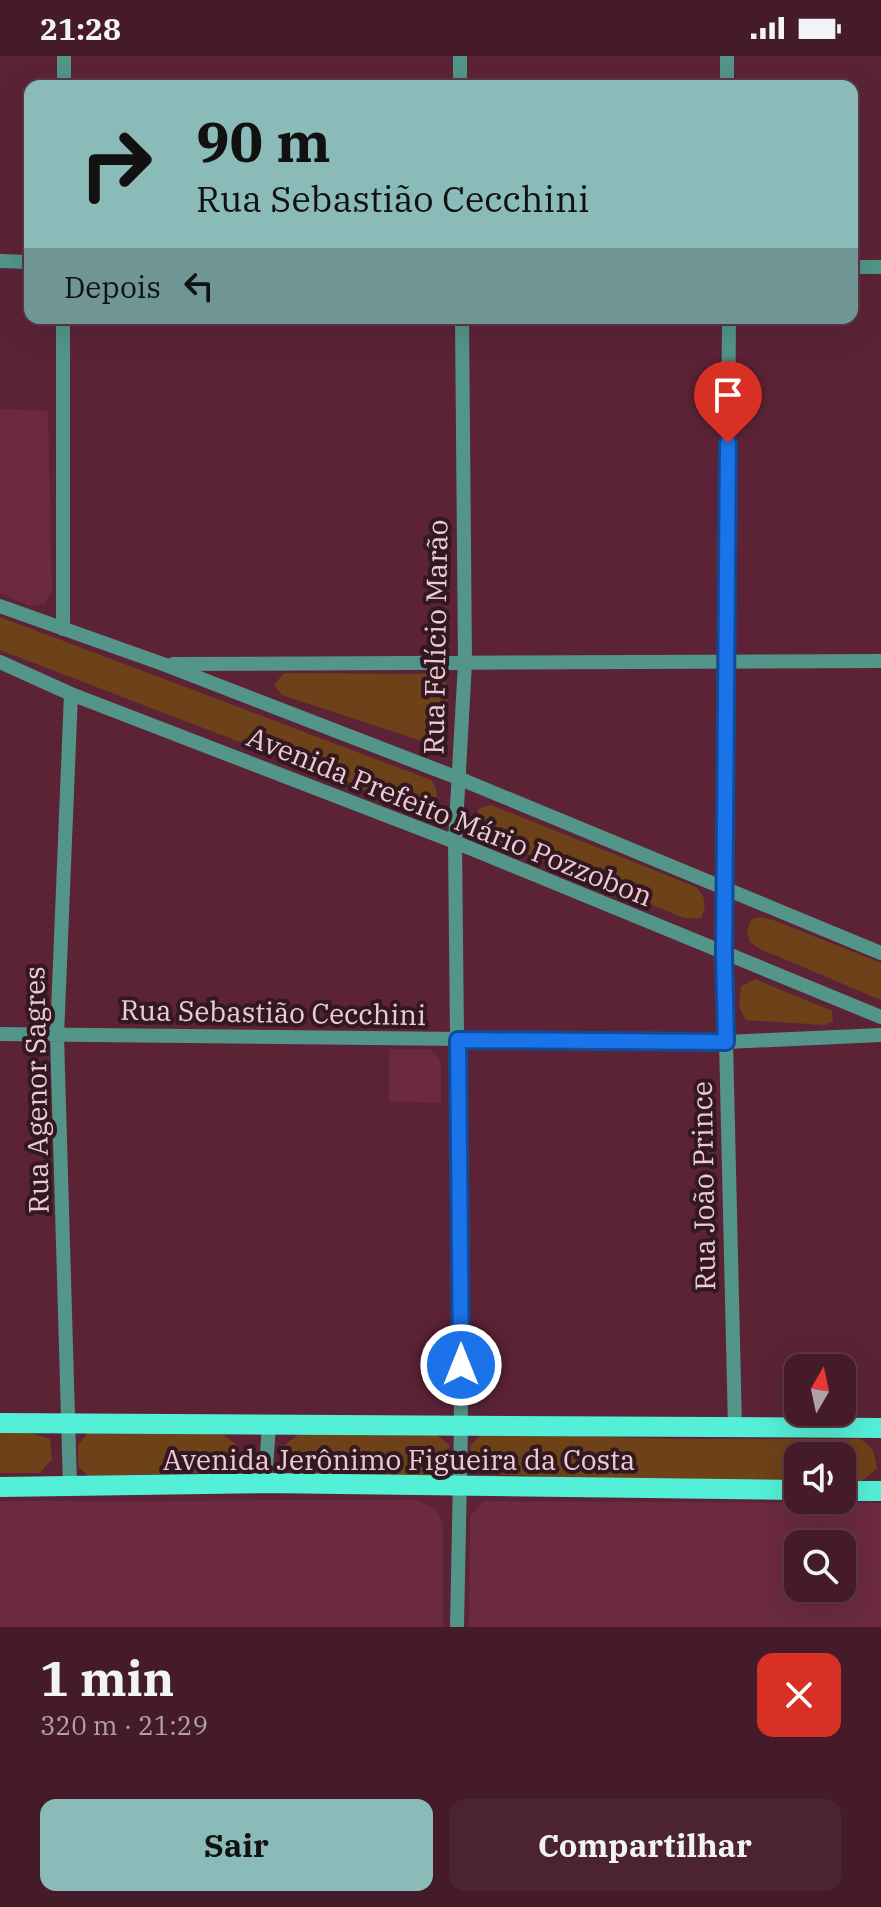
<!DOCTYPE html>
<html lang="pt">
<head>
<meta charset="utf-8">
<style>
  :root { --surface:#451a29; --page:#4c2331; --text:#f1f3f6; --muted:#b0a1a8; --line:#5d3846; --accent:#8bbbb9 }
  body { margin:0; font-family:"IBM Plex Serif",serif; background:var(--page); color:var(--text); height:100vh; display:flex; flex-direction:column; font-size:30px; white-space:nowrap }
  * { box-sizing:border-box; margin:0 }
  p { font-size:26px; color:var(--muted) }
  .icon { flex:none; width:44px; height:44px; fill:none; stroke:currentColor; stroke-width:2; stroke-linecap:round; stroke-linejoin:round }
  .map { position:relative; height:1571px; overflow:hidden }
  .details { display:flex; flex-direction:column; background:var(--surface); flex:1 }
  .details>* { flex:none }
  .top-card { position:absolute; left:24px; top:24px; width:834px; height:244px; border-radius:16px; box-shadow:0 8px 32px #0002,0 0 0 2px var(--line); background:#8bbbb9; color:#111; overflow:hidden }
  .needle { width:52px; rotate:9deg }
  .buttons { position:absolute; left:784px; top:1298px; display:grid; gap:16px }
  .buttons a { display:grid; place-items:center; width:72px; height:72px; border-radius:16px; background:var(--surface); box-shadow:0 8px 32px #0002,0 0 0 2px var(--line); font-size:40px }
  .pin { position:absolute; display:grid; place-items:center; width:68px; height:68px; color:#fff; margin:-82px -34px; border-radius:50% 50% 50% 0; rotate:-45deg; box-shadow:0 0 8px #0007 }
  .pin .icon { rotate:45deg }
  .me { position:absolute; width:88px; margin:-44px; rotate:0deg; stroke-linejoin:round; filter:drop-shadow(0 0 6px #0008) }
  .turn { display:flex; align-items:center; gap:28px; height:168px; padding:0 40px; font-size:36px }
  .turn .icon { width:104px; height:104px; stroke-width:2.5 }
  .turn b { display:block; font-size:56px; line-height:68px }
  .then { display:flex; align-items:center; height:76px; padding:0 40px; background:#0003; gap:16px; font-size:30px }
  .round { display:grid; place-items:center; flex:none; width:84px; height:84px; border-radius:16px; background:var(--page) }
  .headline { display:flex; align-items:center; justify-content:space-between; height:136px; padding:0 40px }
  h1 { font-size:48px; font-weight:800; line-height:60px }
  .button { display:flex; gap:16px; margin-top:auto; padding:16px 40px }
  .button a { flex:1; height:92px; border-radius:16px; background:var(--accent); color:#111; font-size:32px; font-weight:800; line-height:92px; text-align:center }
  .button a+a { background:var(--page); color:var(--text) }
  .status { display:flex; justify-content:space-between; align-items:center; height:56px; padding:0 40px; background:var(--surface); direction:ltr }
  .status svg { height:22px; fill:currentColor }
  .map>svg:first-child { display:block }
  .built { fill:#6b2a41; fill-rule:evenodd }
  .green { fill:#6e4218 }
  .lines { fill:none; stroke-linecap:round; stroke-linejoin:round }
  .minor { stroke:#539589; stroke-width:14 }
  .major { stroke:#54efd7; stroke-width:20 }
  .route-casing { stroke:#114b97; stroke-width:20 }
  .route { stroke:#1a73e8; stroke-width:14 }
  .labels { text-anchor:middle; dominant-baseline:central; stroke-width:8; stroke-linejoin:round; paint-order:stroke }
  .street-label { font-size:28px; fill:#efcad4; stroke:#321820 }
</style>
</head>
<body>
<div class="status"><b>21:28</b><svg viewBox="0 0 49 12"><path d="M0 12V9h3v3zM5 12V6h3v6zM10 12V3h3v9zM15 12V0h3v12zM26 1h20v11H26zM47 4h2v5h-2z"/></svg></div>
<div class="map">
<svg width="881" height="1571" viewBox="0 0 881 1571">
  <rect width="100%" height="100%" fill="#5c2337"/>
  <path class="built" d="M0,353L48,355L52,534L45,548L29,550L0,537Z
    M389,993H430L441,1005V1047L389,1045Z
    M417,1444L436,1453L443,1467V1571H0V1445Z
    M483,1445L881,1447V1571H469L470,1461ZM798,1488H842V1532H798Z"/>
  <path class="green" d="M0,561L431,724C439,735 438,741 431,753L419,755L0,594Z
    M284,617L435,618L448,629L445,677L434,689L282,639L274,629Z
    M491,749L696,831C706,842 707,848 701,862H684L478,778C472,767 473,762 480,752Z
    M760,861L773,864L881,907V944L758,892L750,886L747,875L752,863Z
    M755,923L832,955L833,965L825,969L746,964L739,950L741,930Z
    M303,1375L433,1376L449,1389V1406L436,1419L293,1420L286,1404V1388Z
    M0,1377H30L50,1383L52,1403L40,1417H0Z
    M88,1377H220L236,1388L238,1405L227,1416L88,1420L78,1410V1389Z
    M482,1377L675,1383H861L873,1394L877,1412L861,1426H842V1400H798V1426L674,1425L484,1418L470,1410V1390Z"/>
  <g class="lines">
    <path class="minor" d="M460,0V30
      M727,0V30
      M64,30V0
      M0,205L30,206
      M852,211H881
      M729,262L724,899L735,1372
      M0,550L163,608L458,722L881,897
      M63,573V262
      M0,606L71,638L455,786L881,961
      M173,608L881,605
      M0,978L726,986L881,979
      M265,1427L269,1369
      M70,1430L57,980L71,638
      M457,1571L461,1369L455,786L465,607L462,262"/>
    <path class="major" d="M0,1367L881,1372
      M0,1431L265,1427L798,1434
      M842,1435H881"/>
  </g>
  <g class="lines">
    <defs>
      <path id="route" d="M461,1309L458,984L726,986L724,899L728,387"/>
    </defs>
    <use href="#route" class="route-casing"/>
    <use href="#route" class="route"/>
  </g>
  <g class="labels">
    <g class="street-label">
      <text transform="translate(435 581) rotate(-89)">Rua Felício Marão</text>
      <text transform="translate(450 760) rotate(22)">Avenida Prefeito Mário Pozzobon</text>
      <text transform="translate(273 956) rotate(1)">Rua Sebastião Cecchini</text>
      <text transform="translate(36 1034) rotate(-91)">Rua Agenor Sagres</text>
      <text transform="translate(703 1130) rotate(-91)">Rua João Prince</text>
      <text x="399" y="1403">Avenida Jerônimo Figueira da Costa</text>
    </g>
  </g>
</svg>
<div class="buttons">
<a><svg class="needle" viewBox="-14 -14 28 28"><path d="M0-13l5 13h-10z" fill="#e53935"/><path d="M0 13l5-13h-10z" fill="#b0a1a8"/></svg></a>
<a><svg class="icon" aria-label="sound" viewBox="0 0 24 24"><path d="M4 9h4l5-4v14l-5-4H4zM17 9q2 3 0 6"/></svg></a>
<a><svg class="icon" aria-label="search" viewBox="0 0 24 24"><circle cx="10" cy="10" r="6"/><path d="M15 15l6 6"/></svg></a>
</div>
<div class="pin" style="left:728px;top:387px;background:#d93025"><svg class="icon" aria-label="arrive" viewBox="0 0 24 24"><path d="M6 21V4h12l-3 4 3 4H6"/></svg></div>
<svg class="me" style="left:461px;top:1309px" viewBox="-20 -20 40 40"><circle r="17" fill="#1a73e8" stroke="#fff" stroke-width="3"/><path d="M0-11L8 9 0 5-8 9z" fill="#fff"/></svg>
<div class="top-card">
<div class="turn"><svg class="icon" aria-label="right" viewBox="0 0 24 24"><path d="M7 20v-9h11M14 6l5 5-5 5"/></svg><div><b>90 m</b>Rua Sebastião Cecchini</div></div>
<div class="then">Depois<svg class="icon" aria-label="left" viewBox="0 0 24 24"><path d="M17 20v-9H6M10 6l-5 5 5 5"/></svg></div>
</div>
</div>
<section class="details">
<div class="headline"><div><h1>1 min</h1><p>320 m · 21:29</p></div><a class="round" style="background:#d93025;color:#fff"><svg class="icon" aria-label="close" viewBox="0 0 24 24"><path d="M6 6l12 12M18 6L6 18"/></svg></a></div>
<div class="button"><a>Sair</a><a>Compartilhar</a></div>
</section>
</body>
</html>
